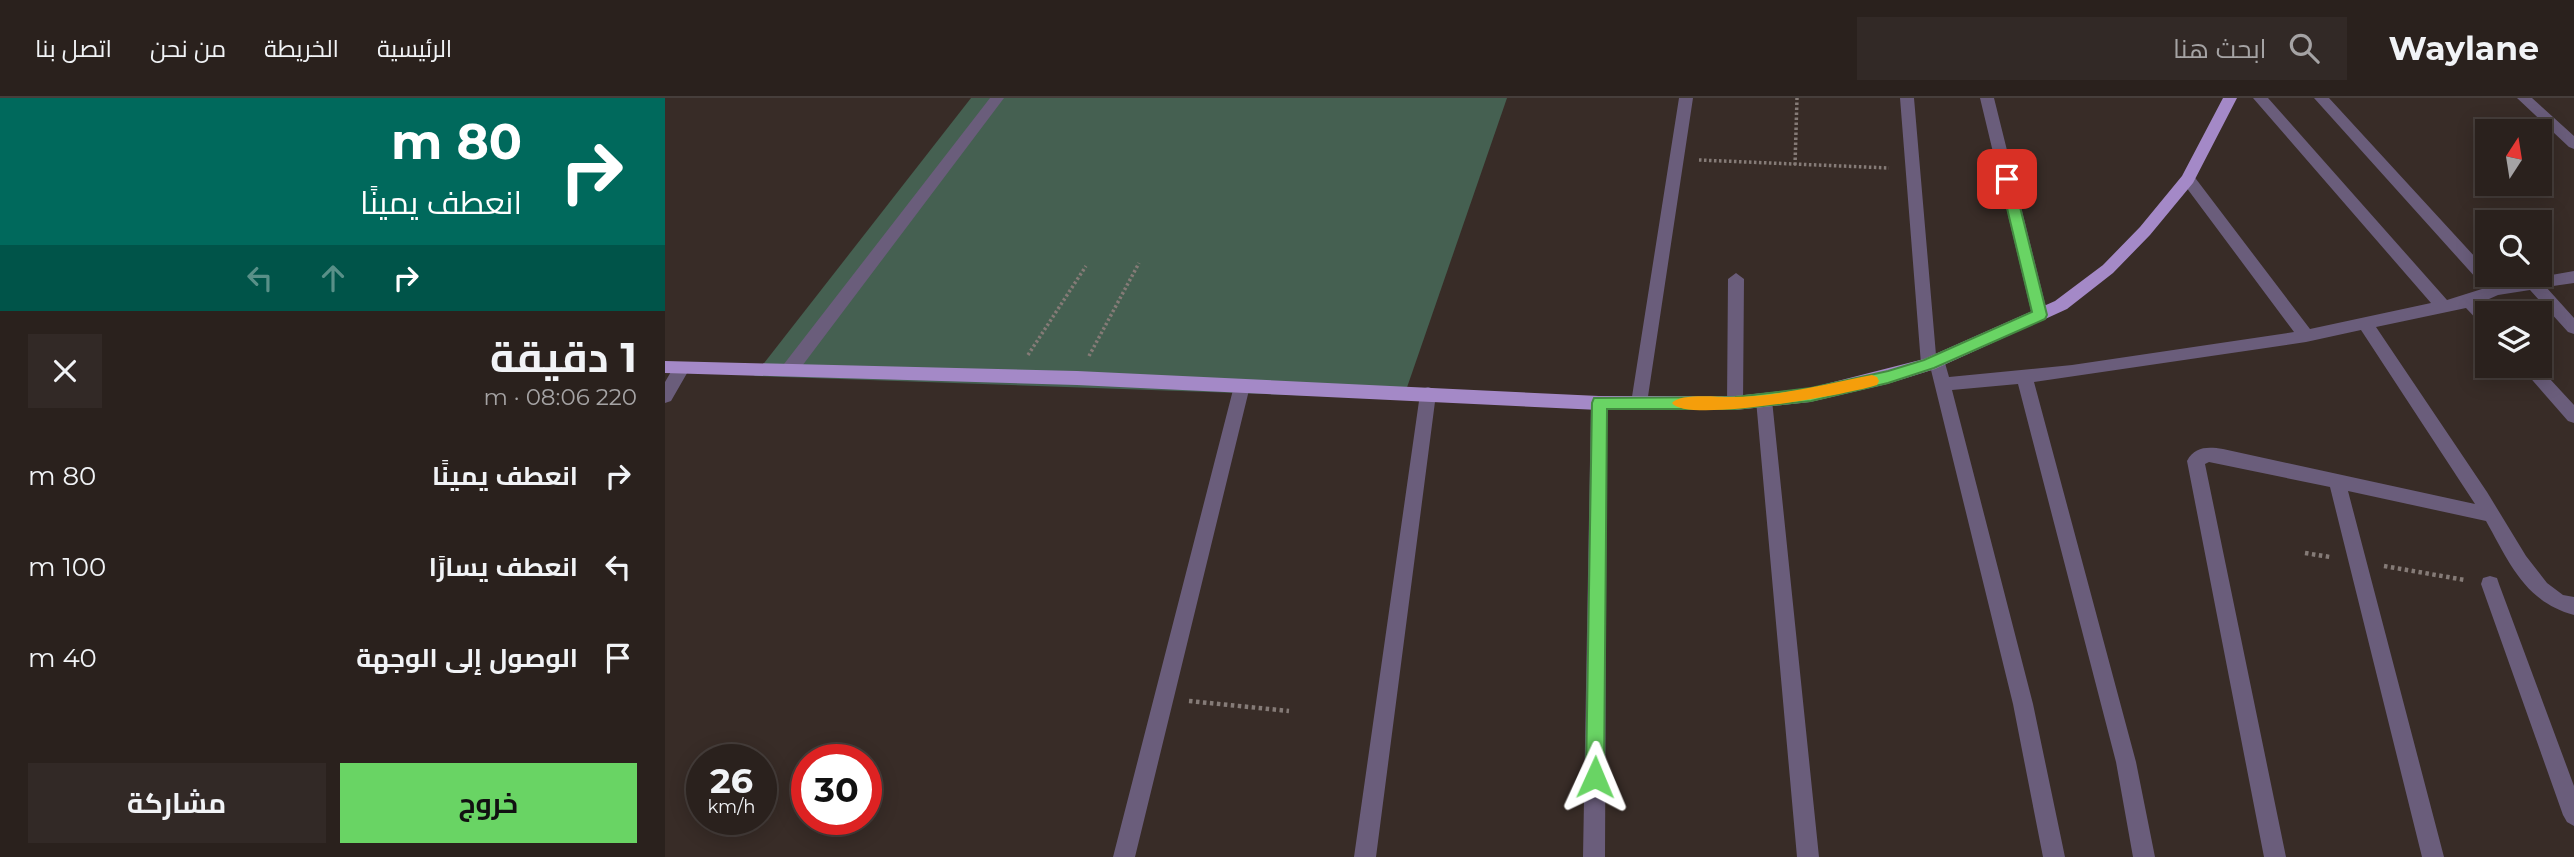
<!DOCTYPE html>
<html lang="ar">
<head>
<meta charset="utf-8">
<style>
  :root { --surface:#2a211d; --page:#322926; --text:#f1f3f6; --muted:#a5a3a4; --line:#463e3b; --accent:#69d464 }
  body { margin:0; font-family:Montserrat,Cairo,sans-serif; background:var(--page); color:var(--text); direction:rtl; height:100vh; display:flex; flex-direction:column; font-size:26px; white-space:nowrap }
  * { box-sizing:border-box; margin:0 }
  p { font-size:23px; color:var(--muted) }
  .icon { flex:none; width:38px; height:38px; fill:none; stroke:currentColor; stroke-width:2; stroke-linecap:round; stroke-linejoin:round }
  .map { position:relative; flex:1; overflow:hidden; direction:ltr }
  .details { display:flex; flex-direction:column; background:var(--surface); width:665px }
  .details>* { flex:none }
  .top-card { background:#00695c; color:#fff; overflow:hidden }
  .needle { width:46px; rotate:12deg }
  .tools { position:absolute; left:1810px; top:21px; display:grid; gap:14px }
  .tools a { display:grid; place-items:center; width:77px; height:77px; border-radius:0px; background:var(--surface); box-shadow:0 4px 18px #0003,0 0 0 2px var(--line); font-size:35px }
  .speed { position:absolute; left:21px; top:646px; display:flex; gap:14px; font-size:35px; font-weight:700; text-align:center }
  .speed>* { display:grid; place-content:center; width:91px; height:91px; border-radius:50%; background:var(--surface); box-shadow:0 4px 18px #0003,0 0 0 2px var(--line); line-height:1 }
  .speed small { font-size:18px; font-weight:400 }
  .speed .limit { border:10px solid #d22; background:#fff; color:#111 }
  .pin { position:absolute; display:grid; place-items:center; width:60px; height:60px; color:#fff; margin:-30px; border-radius:14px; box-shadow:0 4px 10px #0006 }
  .me { position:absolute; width:77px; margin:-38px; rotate:1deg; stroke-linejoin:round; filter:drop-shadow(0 0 5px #0008) }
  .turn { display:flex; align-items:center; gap:24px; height:147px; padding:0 28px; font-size:32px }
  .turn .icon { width:91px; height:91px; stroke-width:2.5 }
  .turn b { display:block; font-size:49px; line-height:60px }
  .lanes { display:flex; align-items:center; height:66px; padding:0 28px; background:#0003; justify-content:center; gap:35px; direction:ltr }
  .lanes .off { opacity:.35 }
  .round { display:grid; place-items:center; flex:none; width:74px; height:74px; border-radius:0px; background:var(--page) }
  .headline { display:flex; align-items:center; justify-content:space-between; height:119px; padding:0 28px }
  h1 { font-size:42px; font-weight:700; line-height:52px }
  .button { display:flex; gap:14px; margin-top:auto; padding:14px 28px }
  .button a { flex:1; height:80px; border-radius:0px; background:var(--accent); color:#111; font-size:28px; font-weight:700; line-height:80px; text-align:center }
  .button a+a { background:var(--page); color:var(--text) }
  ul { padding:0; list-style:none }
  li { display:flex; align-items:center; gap:21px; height:91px; padding:0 28px }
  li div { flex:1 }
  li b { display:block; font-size:26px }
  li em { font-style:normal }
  header { display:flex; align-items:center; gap:42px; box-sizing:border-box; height:98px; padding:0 35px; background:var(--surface); border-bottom:2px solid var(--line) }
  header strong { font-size:33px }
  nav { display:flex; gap:38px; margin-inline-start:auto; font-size:24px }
  .search { width:490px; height:63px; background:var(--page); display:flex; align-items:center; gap:18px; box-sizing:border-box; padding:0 24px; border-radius:0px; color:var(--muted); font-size:26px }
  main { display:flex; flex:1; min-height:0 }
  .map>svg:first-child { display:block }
  .green { fill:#456051 }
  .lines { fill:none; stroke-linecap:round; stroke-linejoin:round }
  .path-far1 { stroke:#857b77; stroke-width:3.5; stroke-dasharray:2.5 2.5; stroke-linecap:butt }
  .path { stroke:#857b77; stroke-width:4.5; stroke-dasharray:3.5 3.5; stroke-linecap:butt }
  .minor { fill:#6a5d7b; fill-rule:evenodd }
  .major { fill:#a489c7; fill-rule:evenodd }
  .route { fill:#69d464; stroke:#448a41; stroke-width:2 }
  .slow { fill:#f59e0b }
</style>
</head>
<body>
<header>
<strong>Waylane</strong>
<div class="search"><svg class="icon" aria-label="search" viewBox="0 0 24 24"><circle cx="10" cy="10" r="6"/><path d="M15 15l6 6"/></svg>ابحث هنا</div>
<nav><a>الرئيسية</a><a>الخريطة</a><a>من نحن</a><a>اتصل بنا</a></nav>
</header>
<main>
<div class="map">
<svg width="1909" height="759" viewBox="0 0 1909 759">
  <rect width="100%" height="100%" fill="#382c27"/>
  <path class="green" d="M306,0H842L738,301L89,278Z"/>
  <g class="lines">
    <path class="path-far1" d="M1034,62L1224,70
      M1130,67L1132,0
      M363,257L421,168
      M424,258L474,165"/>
    <path class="path" d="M1640,455L1665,459
      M1719,468L1800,482
      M524,603L624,613"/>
    <path class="minor" d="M325,0H339L131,276H119L117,271L119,266Z
      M1014,0H1028L982,305L980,310H968L966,305Z
      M1235,0H1249L1271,257L1278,258L1284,279L1407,267L1629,234L1518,85L1516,81L1523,76L1528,77L1645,231L1766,205L1588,0H1603L1782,202L1820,190L1649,0H1664L1822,172V177H1826L1834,186L1909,173V185L1881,189L1909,220V236L1903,234L1865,192L1833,197L1815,205L1825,215H1822V228L1816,226L1801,210L1711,229L1822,394L1861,458L1882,485L1898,497L1909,499V517C1860,504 1844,464 1821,423L1683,393L1779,759H1757L1665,389L1544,364L1540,366L1621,759H1599L1522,363C1530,348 1543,349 1558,351L1810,406L1696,232L1641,244L1369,284L1471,664L1490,759H1468L1451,664L1353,286L1287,292L1368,606L1400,759H1378L1348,606L1266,272L1258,271L1256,266Z
      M1315,0H1329L1383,217L1375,223L1367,217Z
      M1852,0H1867L1909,38V51L1904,49Z
      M1071,175L1079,181L1078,305L1076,310H1064L1062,305L1063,181Z
      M17,264L23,265L25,270L6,303L0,305V284L11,265Z
      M1855,268H1873L1909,307V325L1903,323Z
      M577,281L583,283L585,288L470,759H448L569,288L571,283Z
      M763,289L769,291L771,296L711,759H689L755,296L757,291Z
      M1099,295L1105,297L1107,302L1154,759H1132L1091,302L1093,297Z
      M934,298L940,300L942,305L940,759H918L926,305L928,300Z
      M1825,478L1832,480L1834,486L1909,688V728L1902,724L1898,717L1816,486L1818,480Z"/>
    <path class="major" d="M1558,0H1572L1528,85L1485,137L1448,175L1402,211L1270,271L1222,286L1145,304L1070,312H934L412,287L0,275V263L412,273L934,298H1070L1145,290L1259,261L1390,203L1438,167L1475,129L1517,78Z"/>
  </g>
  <path class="route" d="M1342,77L1348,81L1382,217L1380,221L1269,270L1223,285L1146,303L1070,311H942L939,679L937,685L930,688L923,685L921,679L927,305L929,300L1070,299L1146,290L1223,273L1259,262L1367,214L1335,81Z"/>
  <path class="slow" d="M1207,277L1212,279L1214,283L1212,287C1186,296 1020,326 1007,305C1014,295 1052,299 1065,299C1112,299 1160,286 1207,277Z"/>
</svg>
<div class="tools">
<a><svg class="needle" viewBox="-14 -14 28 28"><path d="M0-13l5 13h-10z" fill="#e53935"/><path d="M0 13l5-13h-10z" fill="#a5a3a4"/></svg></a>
<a><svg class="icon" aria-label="search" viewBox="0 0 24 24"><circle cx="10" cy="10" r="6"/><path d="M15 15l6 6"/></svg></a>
<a><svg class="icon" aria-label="layers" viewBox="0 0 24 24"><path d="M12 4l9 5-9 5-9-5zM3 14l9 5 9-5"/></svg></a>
</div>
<div class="speed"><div>26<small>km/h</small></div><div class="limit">30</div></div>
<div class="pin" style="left:1342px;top:81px;background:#d93025"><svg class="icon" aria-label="arrive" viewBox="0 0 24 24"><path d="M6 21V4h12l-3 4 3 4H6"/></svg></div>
<svg class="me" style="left:930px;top:679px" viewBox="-20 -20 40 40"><path d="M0-17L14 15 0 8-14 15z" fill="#69d464" stroke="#fff" stroke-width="4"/></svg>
</div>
<section class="details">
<div class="top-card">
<div class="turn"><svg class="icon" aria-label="right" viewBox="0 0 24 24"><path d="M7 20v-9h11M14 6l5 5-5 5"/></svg><div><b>80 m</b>انعطف يمينًا</div></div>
<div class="lanes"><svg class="icon off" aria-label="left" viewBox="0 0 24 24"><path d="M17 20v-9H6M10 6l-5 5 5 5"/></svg><svg class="icon off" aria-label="ahead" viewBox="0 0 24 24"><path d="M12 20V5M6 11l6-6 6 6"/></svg><svg class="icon" aria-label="right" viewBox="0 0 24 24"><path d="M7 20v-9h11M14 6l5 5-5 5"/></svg></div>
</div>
<div class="headline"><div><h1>1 دقيقة</h1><p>220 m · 08:06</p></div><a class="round"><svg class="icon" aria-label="close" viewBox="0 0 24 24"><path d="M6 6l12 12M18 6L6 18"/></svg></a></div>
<ul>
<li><svg class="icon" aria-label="right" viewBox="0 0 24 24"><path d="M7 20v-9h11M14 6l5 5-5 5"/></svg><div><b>انعطف يمينًا</b></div><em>80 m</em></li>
<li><svg class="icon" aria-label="left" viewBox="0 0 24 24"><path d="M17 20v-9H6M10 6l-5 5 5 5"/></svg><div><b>انعطف يسارًا</b></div><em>100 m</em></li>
<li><svg class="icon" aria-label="arrive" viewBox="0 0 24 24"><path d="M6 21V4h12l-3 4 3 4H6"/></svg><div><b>الوصول إلى الوجهة</b></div><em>40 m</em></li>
</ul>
<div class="button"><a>خروج</a><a>مشاركة</a></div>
</section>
</main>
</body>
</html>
